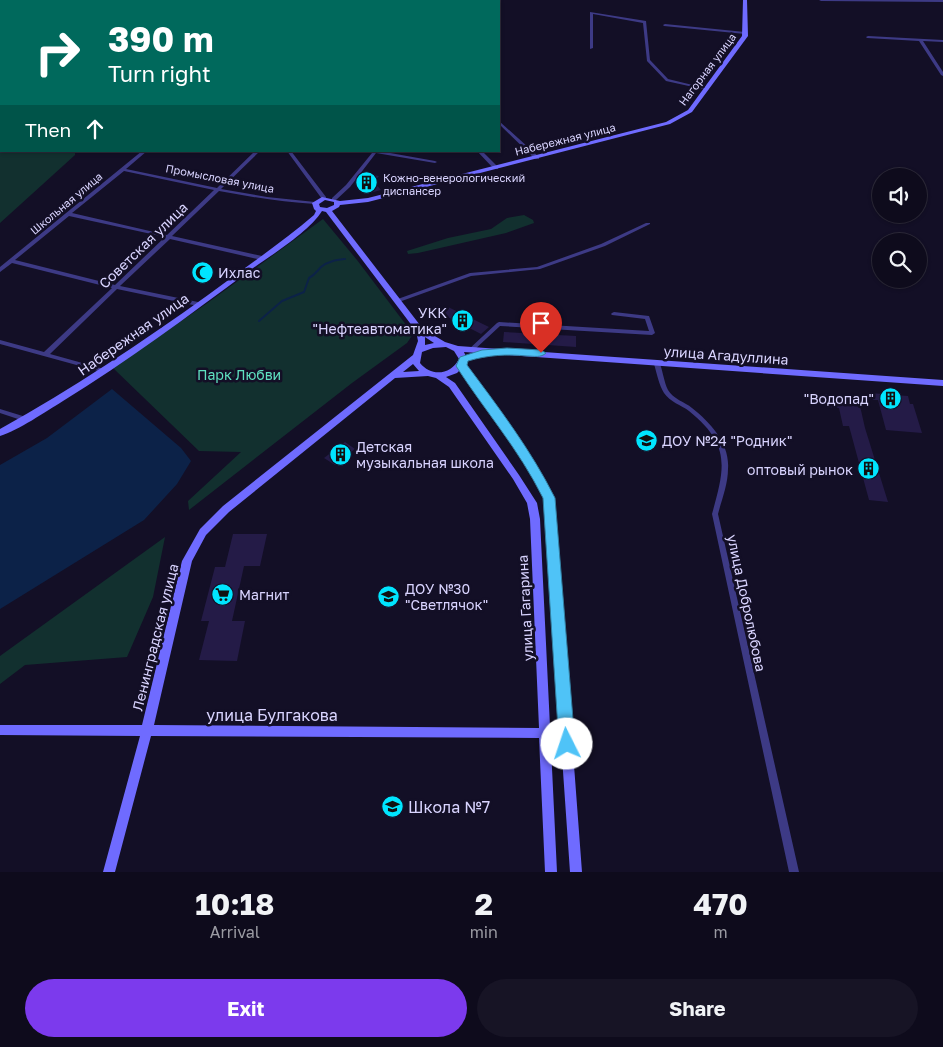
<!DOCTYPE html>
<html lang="en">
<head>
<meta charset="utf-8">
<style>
  :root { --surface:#0e0b1c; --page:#171425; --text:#f1f3f6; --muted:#9b9ba3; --line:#2e2b3b; --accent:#7c3aed }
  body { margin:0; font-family:"Golos Text",sans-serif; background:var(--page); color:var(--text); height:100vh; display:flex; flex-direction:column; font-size:19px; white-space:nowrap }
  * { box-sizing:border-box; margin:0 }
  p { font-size:16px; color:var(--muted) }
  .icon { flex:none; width:28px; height:28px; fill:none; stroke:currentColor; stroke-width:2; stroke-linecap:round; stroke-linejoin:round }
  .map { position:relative; height:872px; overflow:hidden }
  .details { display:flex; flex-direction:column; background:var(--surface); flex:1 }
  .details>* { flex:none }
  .guide { position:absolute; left:0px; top:0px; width:500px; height:152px; box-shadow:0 1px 4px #0004,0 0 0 1px var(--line); background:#00695c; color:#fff; overflow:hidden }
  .tools { position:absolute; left:872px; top:168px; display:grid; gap:10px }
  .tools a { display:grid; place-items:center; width:55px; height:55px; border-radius:50%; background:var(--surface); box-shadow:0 1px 4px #0004,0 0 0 1px var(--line); font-size:25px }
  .pin { position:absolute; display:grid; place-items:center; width:42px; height:42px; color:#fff; margin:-51px -21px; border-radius:50% 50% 50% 0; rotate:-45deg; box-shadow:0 0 5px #0007 }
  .pin .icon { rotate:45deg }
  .me { position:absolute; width:55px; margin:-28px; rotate:356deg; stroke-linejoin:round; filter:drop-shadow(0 0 4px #0008) }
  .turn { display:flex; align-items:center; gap:18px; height:105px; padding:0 25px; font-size:22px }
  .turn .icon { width:65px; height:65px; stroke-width:2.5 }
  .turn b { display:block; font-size:35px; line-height:42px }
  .then { display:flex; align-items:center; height:48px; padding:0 25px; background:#0003; gap:10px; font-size:19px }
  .eta { display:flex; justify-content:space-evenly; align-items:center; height:85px; text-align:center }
  .eta b { font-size:30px; font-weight:700; line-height:35px }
  .button { display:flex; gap:10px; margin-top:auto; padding:10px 25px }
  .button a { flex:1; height:58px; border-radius:30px; background:var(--accent); color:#fff; font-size:20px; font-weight:700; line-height:58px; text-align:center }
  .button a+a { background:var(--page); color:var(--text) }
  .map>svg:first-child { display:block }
  .green { fill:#12302f }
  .water { fill:#0c2248 }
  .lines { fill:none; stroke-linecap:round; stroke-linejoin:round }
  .stream { stroke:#0c2248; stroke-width:2 }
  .building { fill:#241b47 }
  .street { fill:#3d3a85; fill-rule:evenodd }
  .secondary { fill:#6f6bff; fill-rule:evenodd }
  .route { fill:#4fc3f7; stroke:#337fa1 }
  .labels { text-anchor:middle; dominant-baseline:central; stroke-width:5; stroke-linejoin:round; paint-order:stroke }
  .far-street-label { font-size:11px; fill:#d9d4ff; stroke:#130f26 }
  .far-poi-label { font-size:11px; fill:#d9d4ff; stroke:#130f26; text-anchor:start }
  .street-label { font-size:14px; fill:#d9d4ff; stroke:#130f26 }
  .poi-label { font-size:14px; fill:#d9d4ff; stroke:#130f26; text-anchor:start }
  .park-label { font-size:14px; fill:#5fe0c0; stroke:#130f26 }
  .near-street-label { font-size:16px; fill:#d9d4ff; stroke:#130f26 }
  .near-poi-label { font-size:16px; fill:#d9d4ff; stroke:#130f26; text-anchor:start }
</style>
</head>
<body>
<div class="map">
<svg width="943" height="872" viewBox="0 0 943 872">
  <rect width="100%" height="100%" fill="#130f26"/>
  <path class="green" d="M0,11L1,151H75V155L0,223Z
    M524,215L533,220L534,223L506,233L418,253L408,254L407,251L448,238L491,229L507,218Z
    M323,219L357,260L413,334L407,343L352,383L189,510L188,501L241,452L199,451L113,368L206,304Z
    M165,537L153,597L127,657L25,665L0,684V656Z"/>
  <path class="water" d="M112,389L181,448L191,461L177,484L144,520L0,609V465L47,438Z"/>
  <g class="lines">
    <path class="stream" d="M259,321L282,301L304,292L309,278C315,275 317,271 321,267C328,261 337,260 345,259"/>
  </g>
  <path class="building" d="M366,174L379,176L374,182L381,190L366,194L359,184Z
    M446,306L489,327L481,334L438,312Z
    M504,332L576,336V347L503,342Z
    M870,393L908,396L910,404H913L922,433L886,430L878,400H873Z
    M822,394L858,397L865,428L888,502L869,500L849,426H843L839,408L825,407Z
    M345,442L355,449L335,465L324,458Z
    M233,534H267L260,566H244L232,621H245L237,661L199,660L209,621H201L215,567H225Z"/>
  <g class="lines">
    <path class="street" d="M143,0H147L148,1H144Z
      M478,0H483L481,1H478Z
      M819,0H943V2L821,1Z
      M590,12L646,21L650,60L668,79L709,89L707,90L666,81L647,61L643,23L593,14V48L590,49Z
      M665,24L745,32L747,33L745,34L664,26L663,25Z
      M868,36L943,40V42L923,41L943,72V76L941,75L919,41L867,38L866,37Z
      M499,121L539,157V159H535L499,124Z
      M142,151H147L126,169L217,188L255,151H260L221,189L267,197L315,202L317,203L315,204C282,202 251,197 219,191L172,236L262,256L265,258L262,260L170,239L120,286L198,302L201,304L200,305L198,306L117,289L50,354L104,369L105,370L104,371L102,372L0,344V340L44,352L112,288L12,263L0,272V267ZM124,171L214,190L167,235L72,213ZM69,216L165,237L115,285L15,260Z
      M287,151H291L326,197V199H322Z
      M368,151H379L435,161L437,162L435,163L376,153L350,187L336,200H332V198L346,185L372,153Z
      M477,151H482L498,167V169H494Z
      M646,223H650V224L605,246L540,269L471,276L399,302L397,303L394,301L395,300L470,273L537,267L601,244Z
      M614,312L649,316L655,333L652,335L500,326L473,351L471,352L468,350L497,323L499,322L649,331L645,319L612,315L611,314L612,313Z
      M657,362L660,364C663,372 664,382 668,390C673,399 685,402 692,408C711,423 730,444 728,469C728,484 722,499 718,514L799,872H789L712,514C725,467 731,445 689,411C681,405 670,402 664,393C659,385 657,374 654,364Z
      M0,409L26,417L27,419L24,421L0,413Z"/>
    <path class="secondary" d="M743,0H747L748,36L692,112L670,124L368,202L340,205L339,207L332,211L423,329L445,342L458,346L943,380V386L464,352L467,359L465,364L522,444L554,498L582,872H570L544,498L516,448L460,370L457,373L446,377L455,383L519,475L537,503L540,519L557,872H545L539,738L151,736L115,872H103L140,736L0,735V725H142L182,561L200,529L223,506L413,355L418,341L416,331L326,212L322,211C309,232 270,256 249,271C188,316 127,362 63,401C45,412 19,430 0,436V429C72,389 141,343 208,295C243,269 280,244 314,215L316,211L314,209L312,203L322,197L340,201L368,198L666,122L688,110L742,36ZM325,200L334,202V205L327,208L320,207L319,204ZM425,337L434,343L425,345ZM446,347L454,351L459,359C451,375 431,377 420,363L422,352L433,348ZM413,364L419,371L403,372ZM428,376L436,378L449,387L513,479L527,503L530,519L539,728L154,725L192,561L206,535L229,512L395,378Z"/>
  </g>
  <path class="route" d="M507,348L541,350L546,353C541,358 534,356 527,356C507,354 488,355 468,361L467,365C499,408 531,450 555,498L575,744L572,749L567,751L562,749L559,744L543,498C518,448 485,411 456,366L460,357L482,350Z"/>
  <defs>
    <symbol id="building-disc" viewBox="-11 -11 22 22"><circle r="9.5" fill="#00e5ff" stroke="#130f26"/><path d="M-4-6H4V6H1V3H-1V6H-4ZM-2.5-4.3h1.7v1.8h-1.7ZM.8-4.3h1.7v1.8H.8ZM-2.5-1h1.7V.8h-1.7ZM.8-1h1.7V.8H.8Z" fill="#111"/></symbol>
    <symbol id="mosque-disc" viewBox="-11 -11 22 22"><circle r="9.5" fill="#00e5ff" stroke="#130f26"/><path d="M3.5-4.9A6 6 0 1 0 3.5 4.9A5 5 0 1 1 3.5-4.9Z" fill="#111"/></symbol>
    <symbol id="school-disc" viewBox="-11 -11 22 22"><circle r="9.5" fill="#00e5ff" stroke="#130f26"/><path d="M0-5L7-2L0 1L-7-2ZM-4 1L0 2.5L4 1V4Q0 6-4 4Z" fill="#111"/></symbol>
    <symbol id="supermarket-disc" viewBox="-11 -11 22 22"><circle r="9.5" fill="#00e5ff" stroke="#130f26"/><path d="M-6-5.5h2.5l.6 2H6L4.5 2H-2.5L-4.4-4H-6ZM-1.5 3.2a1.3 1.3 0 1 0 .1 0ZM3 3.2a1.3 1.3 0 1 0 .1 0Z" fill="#111"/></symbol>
  </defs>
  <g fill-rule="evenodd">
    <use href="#building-disc" x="354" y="170" width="25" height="25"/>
    <use href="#mosque-disc" x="190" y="260" width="25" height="25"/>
    <use href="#building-disc" x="450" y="308" width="25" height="25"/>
    <use href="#building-disc" x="878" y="386" width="25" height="25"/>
    <use href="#school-disc" x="634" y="428" width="25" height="25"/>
    <use href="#building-disc" x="328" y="442" width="25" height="25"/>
    <use href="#building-disc" x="856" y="456" width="25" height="25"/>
    <use href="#supermarket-disc" x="210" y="582" width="25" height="25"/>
    <use href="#school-disc" x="376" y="584" width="25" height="25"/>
    <use href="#school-disc" x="380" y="794" width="25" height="25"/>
  </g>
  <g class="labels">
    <g class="far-street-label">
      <text transform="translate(707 69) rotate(-53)">Нагорная улица</text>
      <text transform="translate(565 139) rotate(-14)">Набережная улица</text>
      <text transform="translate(220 178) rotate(11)">Промысловая улица</text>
      <text transform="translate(66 203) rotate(-40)">Школьная улица</text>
    </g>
    <g class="far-poi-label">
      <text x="383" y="177">Кожно-венерологический<tspan x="383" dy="13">диспансер</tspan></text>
    </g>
    <g class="street-label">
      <text transform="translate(143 245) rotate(-44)">Советская улица</text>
      <text transform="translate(133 334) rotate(-35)">Набережная улица</text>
      <text transform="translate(726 355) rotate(4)">улица Агадуллина</text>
      <text transform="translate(747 603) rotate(78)">улица Добролюбова</text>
      <text transform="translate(525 608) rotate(-93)">улица Гагарина</text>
      <text transform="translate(155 637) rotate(-76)">Ленинградская улица</text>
    </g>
    <g class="poi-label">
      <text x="218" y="272">Ихлас</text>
      <text x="447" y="312" text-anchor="end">УКК<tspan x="447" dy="16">"Нефтеавтоматика"</tspan></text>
      <text x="874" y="398" text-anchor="end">"Водопад"</text>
      <text x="662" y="440">ДОУ №24 "Родник"</text>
      <text x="356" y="446">Детская<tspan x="356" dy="16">музыкальная школа</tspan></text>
      <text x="853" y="469" text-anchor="end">оптовый рынок</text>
      <text x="405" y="588">ДОУ №30<tspan x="405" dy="16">"Светлячок"</tspan></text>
      <text x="239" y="594">Магнит</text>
    </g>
    <g class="park-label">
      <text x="239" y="374">Парк Любви</text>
    </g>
    <g class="near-street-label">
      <text x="272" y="715">улица Булгакова</text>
    </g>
    <g class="near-poi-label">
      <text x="408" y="807">Школа №7</text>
    </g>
  </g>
</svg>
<div class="tools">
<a><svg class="icon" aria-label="sound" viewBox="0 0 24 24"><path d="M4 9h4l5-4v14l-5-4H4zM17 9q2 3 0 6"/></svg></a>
<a><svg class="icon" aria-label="search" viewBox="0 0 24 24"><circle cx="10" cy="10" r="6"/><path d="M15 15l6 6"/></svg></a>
</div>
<div class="pin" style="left:541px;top:353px;background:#d93025"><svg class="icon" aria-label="arrive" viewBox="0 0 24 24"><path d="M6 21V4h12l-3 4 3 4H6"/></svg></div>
<svg class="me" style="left:567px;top:744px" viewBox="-20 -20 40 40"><circle r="19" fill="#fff"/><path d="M0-13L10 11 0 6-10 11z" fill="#4fc3f7"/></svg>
<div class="guide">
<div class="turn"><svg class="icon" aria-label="right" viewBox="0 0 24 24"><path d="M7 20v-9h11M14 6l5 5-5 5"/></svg><div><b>390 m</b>Turn right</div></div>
<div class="then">Then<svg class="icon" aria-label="ahead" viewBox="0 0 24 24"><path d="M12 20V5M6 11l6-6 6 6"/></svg></div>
</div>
</div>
<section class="details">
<div class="eta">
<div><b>10:18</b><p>Arrival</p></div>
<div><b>2</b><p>min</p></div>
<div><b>470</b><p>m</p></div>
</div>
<div class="button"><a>Exit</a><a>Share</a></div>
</section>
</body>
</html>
